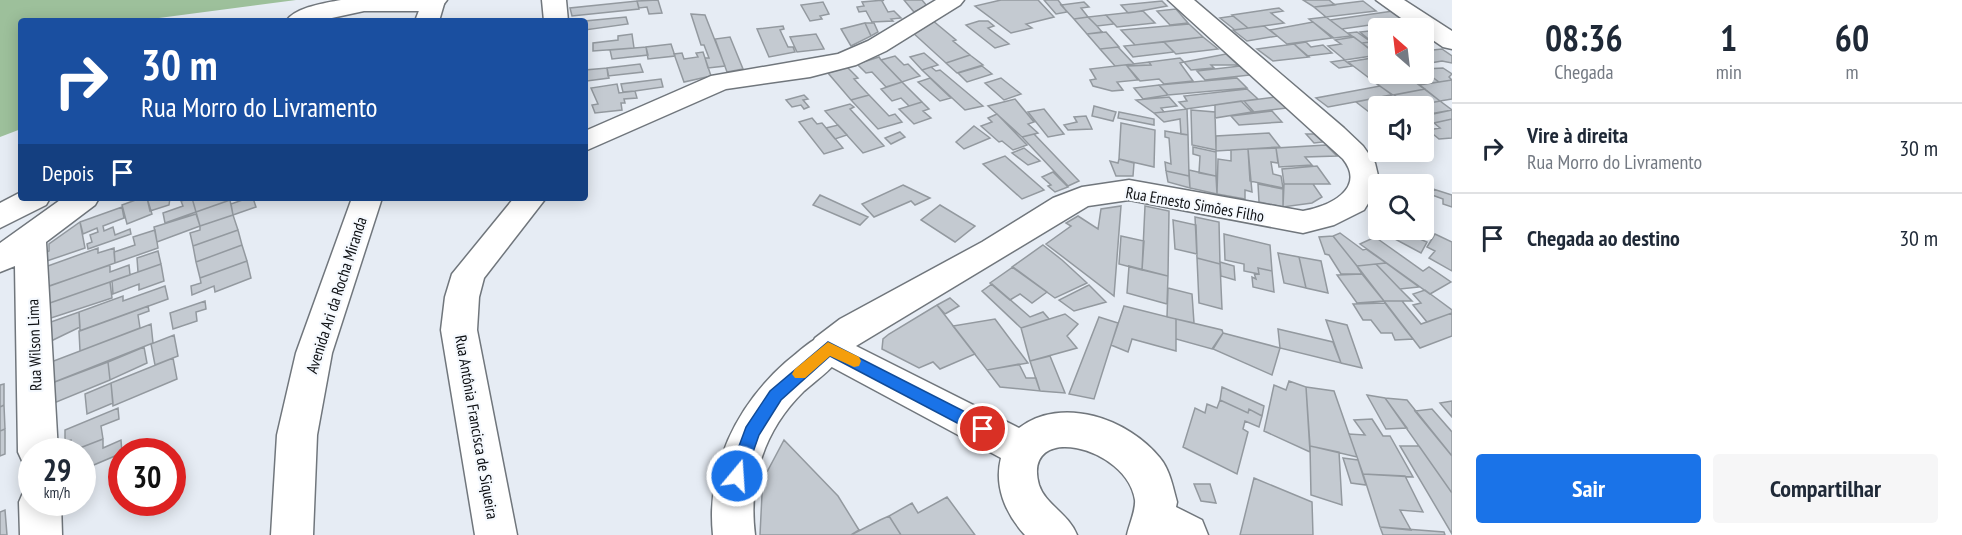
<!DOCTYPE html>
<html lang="pt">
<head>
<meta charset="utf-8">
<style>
  :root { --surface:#fff; --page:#f6f6f7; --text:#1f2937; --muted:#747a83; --line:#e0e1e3; --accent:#1a73e8 }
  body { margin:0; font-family:"PT Sans Narrow",sans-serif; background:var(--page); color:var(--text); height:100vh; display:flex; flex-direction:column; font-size:22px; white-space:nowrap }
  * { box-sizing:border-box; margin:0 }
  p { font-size:20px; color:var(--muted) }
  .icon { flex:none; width:33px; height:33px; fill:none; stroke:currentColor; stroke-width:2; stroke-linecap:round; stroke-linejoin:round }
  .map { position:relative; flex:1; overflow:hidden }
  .details { display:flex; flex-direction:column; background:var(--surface); width:510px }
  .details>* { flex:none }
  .hud { position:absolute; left:18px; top:18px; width:570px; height:183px; border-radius:6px; box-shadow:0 3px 15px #0003; background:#1a4fa0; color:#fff; overflow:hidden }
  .needle { width:39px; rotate:332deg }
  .fabs { position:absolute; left:1368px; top:18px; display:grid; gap:12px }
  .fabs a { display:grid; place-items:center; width:66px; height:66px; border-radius:6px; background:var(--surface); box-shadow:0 3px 15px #0003; font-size:30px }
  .speed { position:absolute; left:18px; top:438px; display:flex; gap:12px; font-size:30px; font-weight:700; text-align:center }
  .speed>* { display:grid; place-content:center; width:78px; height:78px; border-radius:50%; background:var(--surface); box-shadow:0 3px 15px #0003; line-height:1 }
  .speed small { font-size:15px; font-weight:400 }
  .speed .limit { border:9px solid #d22; background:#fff; color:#111 }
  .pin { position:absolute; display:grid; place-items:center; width:51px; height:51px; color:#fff; margin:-26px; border:3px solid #fff; border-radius:50%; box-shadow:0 2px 6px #0007 }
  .me { position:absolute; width:66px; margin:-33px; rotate:18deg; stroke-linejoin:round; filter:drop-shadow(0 0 4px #0008) }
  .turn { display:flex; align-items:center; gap:21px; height:126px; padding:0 24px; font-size:27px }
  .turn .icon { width:78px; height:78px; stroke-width:2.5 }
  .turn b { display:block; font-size:42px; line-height:51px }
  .then { display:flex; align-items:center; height:57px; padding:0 24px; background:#0003; gap:12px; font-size:22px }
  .eta { display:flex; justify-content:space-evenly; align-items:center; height:102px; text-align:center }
  .eta b { font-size:36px; font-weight:700; line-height:42px }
  .button { display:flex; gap:12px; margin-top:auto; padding:12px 24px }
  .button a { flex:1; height:69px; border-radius:6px; background:var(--accent); color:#fff; font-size:24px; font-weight:700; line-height:69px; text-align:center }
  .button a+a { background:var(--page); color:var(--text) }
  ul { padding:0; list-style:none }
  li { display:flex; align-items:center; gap:18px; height:90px; padding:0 24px; border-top:2px solid var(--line) }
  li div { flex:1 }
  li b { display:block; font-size:22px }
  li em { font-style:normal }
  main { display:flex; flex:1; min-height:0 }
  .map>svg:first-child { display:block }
  .forest { fill:#9dc09b }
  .building { fill:#c4cad1; stroke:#93999f; stroke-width:1.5 }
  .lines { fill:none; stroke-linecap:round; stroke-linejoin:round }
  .street-casing { stroke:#70767c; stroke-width:3 }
  .secondary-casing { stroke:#70767c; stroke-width:3 }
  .street { fill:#fff; fill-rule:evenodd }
  .secondary { fill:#fff; fill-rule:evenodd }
  .route { fill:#1a73e8; stroke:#114b97; stroke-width:1.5 }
  .slow { fill:#f59e0b }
  .labels { text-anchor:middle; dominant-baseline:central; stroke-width:4.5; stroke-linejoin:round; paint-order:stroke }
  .street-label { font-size:16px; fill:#0c0e11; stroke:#f5f9fe }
</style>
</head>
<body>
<main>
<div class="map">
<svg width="1452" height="535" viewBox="0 0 1452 535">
  <rect width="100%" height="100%" fill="#e6ecf4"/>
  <path class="forest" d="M0,0H296L136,21H21V129L0,137Z"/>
  <path class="building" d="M658,0L662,13L649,14L647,7L639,8L637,1Z
    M884,0L882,1L888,12L894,11L901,18L891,19L893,21L872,22L866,11L859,12L857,7L864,6L862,2Z
    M904,0H922L927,6L914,12Z
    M1001,0H1038L1054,17L1026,24L1032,28L1011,33L975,6Z
    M1044,0H1058L1067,12L1056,14Z
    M1303,0H1329L1335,5L1314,7Z
    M637,1L639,9L572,16L570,8Z
    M1162,1L1167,6L1135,12L1128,13L1121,5Z
    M1363,1L1376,11L1326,17L1314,7Z
    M823,2L829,14L820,16L822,19L810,21L801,5Z
    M1084,2L1089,7L1081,8L1088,17L1074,19L1061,5Z
    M1279,8L1283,11L1271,13L1284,23L1248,28L1232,15Z
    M1176,9L1188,23L1170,25L1157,11Z
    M1143,11L1155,23L1117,27L1106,15Z
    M1393,11L1405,20L1342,29L1330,20Z
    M691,14L705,15L725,66L708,68L705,58H709L704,45H701Z
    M1106,15L1114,24L1097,26L1088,17Z
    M1233,16L1248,28L1235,30L1220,18Z
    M626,17L628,24L585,30V21Z
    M1088,17L1097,26L1102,32L1087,34L1074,19Z
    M1326,17L1346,32L1351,36L1334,38L1309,19Z
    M932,20L956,40L953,41L970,55L946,63L912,32L920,30L917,27Z
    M979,21H988L994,26L988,28L1009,44L995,48L966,25Z
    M1313,22L1332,38L1287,44L1270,30Z
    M1408,22L1417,28L1387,27L1398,26L1396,24Z
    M865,23L871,36L851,46L841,29Z
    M865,23H874L878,32L871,36Z
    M1189,24L1203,37L1135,45L1121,30Z
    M783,26L784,29L780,30L788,47H793L795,52L769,57L757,29Z
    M1264,26L1277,36L1247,41L1233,30Z
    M1378,30V41L1372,42L1360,32Z
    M1106,32L1119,47L1100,49L1087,34Z
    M1357,32L1371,42L1362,43L1348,33Z
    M632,34L634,48L593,51V43L618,40V36Z
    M816,34L824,49L797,52L790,37Z
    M730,37L743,69L727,72L715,39Z
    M1203,37L1218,49L1176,54L1164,42Z
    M1354,37L1376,54L1378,55L1345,60L1328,46L1341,44L1335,40Z
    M1378,41V50L1373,51L1362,43Z
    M1164,42L1174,52L1133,57L1124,46Z
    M1306,42L1311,47L1323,45L1332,53L1307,56L1294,44Z
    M671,44L675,56L648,59L646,47Z
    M1294,44L1309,57L1273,61L1257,49Z
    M646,47L648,55L612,59L610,50Z
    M1118,47L1134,64L1115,66L1100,49Z
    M1442,49L1452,56V63L1442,61L1424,64V51Z
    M703,52L711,76L684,82L674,54L682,53L684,59L698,57L696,53Z
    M924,53L938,65L922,70L910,57Z
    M1226,54L1238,65H1211L1214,68L1191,70L1184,62Z
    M970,55L983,65L957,73L946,63Z
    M895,56L904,65L908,64L920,76L902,82L881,60Z
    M879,57L881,60L902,82L886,87L872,72L866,73L857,64Z
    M1378,57V74H1404L1409,77L1377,84L1348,62Z
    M1180,58L1184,62L1180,63L1193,81L1164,84L1159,79L1140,81L1127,66L1151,65L1149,62Z
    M1344,60L1352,66L1339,68L1331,62Z
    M1149,62L1151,65L1127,66L1138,80L1117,82L1123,90L1112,91L1093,86L1090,80L1096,79L1090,69Z
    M640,64L643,72L608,76L607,68Z
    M982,66L992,74L967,82L958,73Z
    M1240,66L1250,75L1205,80L1197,71Z
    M847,67L858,78L854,79L869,95L851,100L828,73Z
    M931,67L936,71L940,70L983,106L965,110L922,70Z
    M607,68L609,78L587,81L585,70Z
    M1443,68L1452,74L1449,77L1452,80L1439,82L1424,71V69Z
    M1424,71L1439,82L1419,85L1404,74Z
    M1409,77L1425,89L1393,95L1377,84Z
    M930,78L951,98L940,101L918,82Z
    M1001,78L1021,94L1004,100L985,83Z
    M1237,78L1247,88L1168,95L1159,85Z
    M661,79L663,87L635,91L623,92L621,84Z
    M1452,80V99L1440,101L1419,85Z
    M902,82L922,102L909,106L901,98L892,101L881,89Z
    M617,84L619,93L635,91L637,98L624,99L625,103H621L622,110L595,113L592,105L598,104L591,88Z
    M1159,85L1168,95L1143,99L1134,88Z
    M1380,86L1392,95L1328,107L1316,98Z
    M1247,89L1258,99L1186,109L1179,102L1187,101L1184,96Z
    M1425,89L1440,101L1430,103L1426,99L1405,103L1394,95Z
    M804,95L808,99L803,100L809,107L804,109L801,105L792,107L786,100Z
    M869,95L889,116L895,114L902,122L878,129L851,100Z
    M1390,95L1404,105L1378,106V110L1369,112L1356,102Z
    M1169,97L1177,106L1161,108L1164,112L1154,113L1136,100Z
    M1275,97L1287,108L1254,112L1244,101Z
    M1015,99L1034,122L1028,124L1038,133L1022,137L988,106Z
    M1241,101L1252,112L1215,118V105Z
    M1440,101L1452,110L1424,115V106H1412Z
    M922,102L929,109L923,111L931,118L914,124L899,109Z
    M850,104L854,107L850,109L884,146L863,153L825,111Z
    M1094,106L1116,112L1113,121L1092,116Z
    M1044,109L1064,134L1048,137L1028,112Z
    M1187,109L1188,135L1181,134L1180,119L1164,122L1154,113Z
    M1191,110L1215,112L1216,150L1192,145Z
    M1452,110V119L1434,123L1424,116Z
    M1272,111L1282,122L1239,125L1231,116Z
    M1119,112L1154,119V125L1118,118Z
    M997,114L998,115L1027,145L1013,150L1002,141L999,142L981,126L992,122L988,118Z
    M1086,116L1092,129L1068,130L1064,125L1077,122L1074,117Z
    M812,118L817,124L822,123L843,148L824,154L799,122Z
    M1452,119V138L1439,139L1428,130L1440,128L1434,123Z
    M1121,123L1155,130L1154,167L1119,159Z
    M838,125L847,135L835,139L826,128Z
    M974,126L990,138L964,149L956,142Z
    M1165,131L1188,135L1189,176L1166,171L1165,162L1171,164L1169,138L1165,137Z
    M900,132L905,137L891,144L885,138Z
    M1269,133L1280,147L1216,151V136Z
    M1034,134L1079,181L1068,186L1022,137Z
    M1306,134H1314L1323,142L1314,143Z
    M1326,145L1337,156L1305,157L1312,165L1279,167L1276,148Z
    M1193,147L1216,152V176L1199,173L1200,156L1193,154Z
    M1024,148L1040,161L1028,165L1012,153Z
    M1276,148L1278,163L1271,162L1273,174L1281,176L1283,188L1250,181L1248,149Z
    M1248,149L1252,192L1245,190V199L1217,194L1218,159L1231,161V150Z
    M1005,156L1044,190L1022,199L983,164Z
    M1119,159L1134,163L1133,176H1116L1110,161L1118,163Z
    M1317,166L1330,184H1284L1282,169Z
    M1189,170L1216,176L1217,194L1190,188Z
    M1166,171L1189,176L1190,188L1168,182Z
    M1053,172L1068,187L1055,192L1048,186L1051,185L1042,177Z
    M1258,184L1283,189V207L1259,202Z
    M1284,184H1313L1322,197L1312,203L1283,207Z
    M903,185L930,198L915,205L911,201L874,217L862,204Z
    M1433,189L1452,195V207L1443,204V199L1432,195Z
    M820,195L868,217L860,225L813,205Z
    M141,198H147L152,214L127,224L122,205Z
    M147,198H170L169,205L150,211Z
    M192,198H229L230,200L196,212Z
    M192,198L196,212L165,223L163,213L183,206L181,201Z
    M248,198H253L256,207L233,215L231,204Z
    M230,200L233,215L200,226L196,212Z
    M940,205L975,226L955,242L921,220Z
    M1121,206L1114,296L1046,244L1071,226L1066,223L1078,216L1098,229L1101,209Z
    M1145,206L1169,211L1168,276L1142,270Z
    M122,207L124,218L103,226L104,231L113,227L115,235L130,229L131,234L88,249L87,244L92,242L90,235L98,232L97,228L83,234L80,222Z
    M196,214L200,226L157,242L154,227Z
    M233,215L238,230L193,246L190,233L200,230V226Z
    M1195,217L1219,222L1220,264L1197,258Z
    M1173,220L1196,225L1197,254L1175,249Z
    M80,222L85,248L44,262V253L49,251V244Z
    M155,230L158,248L115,263L114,252L135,245L133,237Z
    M238,230L242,245L196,262L193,246Z
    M1399,230L1427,242L1421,253L1393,238Z
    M1340,233L1363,250L1366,249L1386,263L1357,266L1333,236Z
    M1224,234L1270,245L1272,271L1258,268L1259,274L1244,271V264L1225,260Z
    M1435,234L1452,242V271L1429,258L1435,251L1427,247Z
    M1121,236L1144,241L1142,270L1119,264Z
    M1333,236L1357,266L1362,274H1341L1329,255L1325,254L1319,237Z
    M1375,237L1423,271L1429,267L1451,282L1430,294L1360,244Z
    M242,245L247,261L200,278L196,262Z
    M1043,245L1062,260L1087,283L1055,298L1012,267Z
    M98,248V253L114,248L115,263L47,287L45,267Z
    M158,251L161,264L138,272L137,258Z
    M1278,253L1299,257L1306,288L1284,283Z
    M1299,257L1321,261L1328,293L1306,288Z
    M1197,258L1220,264L1222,309L1199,303Z
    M247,261L251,278L215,292L214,286L192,295L191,286L201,283L200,278Z
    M1220,262L1234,266L1235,280L1221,276Z
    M1386,263L1419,287L1400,289L1376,264Z
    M161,264L164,281L139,290V284L113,294L112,281Z
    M1376,264L1400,289L1412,301H1384L1357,266Z
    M110,265V272L129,265L130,275L47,304L46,287Z
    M1129,266L1168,276L1167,304L1127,293Z
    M1013,267L1047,292L1032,303L1020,294L1010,300L990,283Z
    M1258,268L1272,271L1274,292L1253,287L1252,277L1256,279L1254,273L1259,274Z
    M1362,274L1375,290L1384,301L1357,303L1337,275Z
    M110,282L112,298L48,319L47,304Z
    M992,284L1030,317L1043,312L1049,319L1021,328L982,291Z
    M1089,285L1106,302L1074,311L1059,300Z
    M165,286L168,299L80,331L79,312L123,296V301Z
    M1168,288L1192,294L1194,323L1167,317Z
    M1425,290L1452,310V313L1427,322L1413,305L1421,303L1413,294Z
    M950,298L959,306L945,314L937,305Z
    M205,301L206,309L196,312L197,321L173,329L170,313Z
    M1384,301H1402L1421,324L1452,313V336L1420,348Z
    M1385,303L1405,329L1413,339L1395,340L1392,333H1381L1371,320H1363L1353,304Z
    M937,305L975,354L940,369L933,362L919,368L882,349L883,339L889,334Z
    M148,306L149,311L138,315L140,328L80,351L79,331Z
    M1124,306L1176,319V351L1132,339L1128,352L1111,345Z
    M79,312L80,327L49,342L48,323Z
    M1065,314L1078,324L1067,336L1077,348L1030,361L1021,328Z
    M1099,317L1118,323L1094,399L1069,394Z
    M995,319L1028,363L987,370L953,326Z
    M1176,319L1222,330L1223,333L1212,349L1176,339Z
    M1326,320L1347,325L1362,368L1341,363Z
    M151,324L153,343L52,383L51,362Z
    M1278,329L1333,342L1341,363L1280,348Z
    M1223,333L1280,348L1272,375L1213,349Z
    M174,335L178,356L155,365L151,344Z
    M144,347L147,363L110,380L108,362Z
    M1050,356L1065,393L1040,391L1030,361Z
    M173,358L177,379L113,406L111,383Z
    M108,362L110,380L54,403L52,383Z
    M1019,364L1026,378H1036L1040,391L1000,387L987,370Z
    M1289,381L1306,387L1310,452L1264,431L1274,385L1286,390Z
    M111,383L113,403L87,414L85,394Z
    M4,384V405L0,407V385Z
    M1222,387L1264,406L1262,416L1249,409L1248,413L1220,400Z
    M1306,387L1334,391L1357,457L1310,446Z
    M1367,395L1385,398L1407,428L1386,429Z
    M1385,398L1407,400L1452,456V493Z
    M1220,400L1248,413L1249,409L1262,416L1259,427L1245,421L1243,429L1248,432L1237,474L1183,447L1195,408L1205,413L1207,404L1217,408Z
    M1452,401V417L1440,403Z
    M4,405L5,429L0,431V407Z
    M118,408L119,419L101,426L103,439L72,451L71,440L65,442V430Z
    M1432,409L1452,432V456L1415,411Z
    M1372,419L1383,436H1390L1413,477L1363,474L1349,434L1365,435L1354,420Z
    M5,429V454L0,456V431Z
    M103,439V448L121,440L122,453L82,470V452L72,451Z
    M784,440L838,496L859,530L851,535H760L762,494L767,472Z
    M1310,446L1339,452L1342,505L1311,495Z
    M1400,446H1419L1452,493V534Z
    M1343,458L1358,460L1366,485L1351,483Z
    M1363,474L1405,476L1423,512L1400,510L1411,530L1380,527Z
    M1254,478L1312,502L1313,535H1240Z
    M1194,484H1210L1216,503L1201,501Z
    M947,497L975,535H901L889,516L912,503L918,513Z
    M5,510L7,535H0V512Z
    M889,516L901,535H851L880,520Z
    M1380,527L1444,532L1445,535H1383Z"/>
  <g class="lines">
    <defs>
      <path id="street" d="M423,0H441L444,4L439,21H415Z
        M542,0H566L568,21H544Z
        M936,0H964L960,5L886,51L856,65L810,77L726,89L585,151V131L711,76L838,54L868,41Z
        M1376,0H1404L1452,31V49L1443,47L1424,34V28H1415Z
        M63,198H99L95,205L46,242L58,452H32V467L24,465L18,452L15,266L0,272V243Z
        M352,198H382L332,353L317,435L313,535H271L277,435L296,353Z
        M514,198H546L484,278L479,297L477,330L517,535H475L441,330L445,297L452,274Z
        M828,333L841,338L846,348C837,366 819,378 804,391C764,430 748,480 755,535H713C706,468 736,406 786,362C800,351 811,339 828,333Z
        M32,486V502H61L62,535H20L19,502L25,488Z"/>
      <path id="secondary" d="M341,0H447L440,9L432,11H364L318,21H286C296,7 325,3 341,0Z
        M1168,0H1194L1344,128L1363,146L1375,163L1380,184L1364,210L1334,225L1303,233L1129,200L1088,206L856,346L1019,428C1062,395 1129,419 1160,458C1170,470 1173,488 1177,502L1176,507L1202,520L1208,535H1127C1129,525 1136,510 1135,500C1127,446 1021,421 1039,485C1045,504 1069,514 1077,535H1025C1005,513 994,486 1001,458L815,358L810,348L815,338L840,319L982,242L1053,198L1082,187L1129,180L1303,211C1328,207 1367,189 1343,159Z
        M21,192V198H50L46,205L0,228V203Z"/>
    </defs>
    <use href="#street" class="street-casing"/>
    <use href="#secondary" class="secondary-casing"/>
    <use href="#street" class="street"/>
    <use href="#secondary" class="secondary"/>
  </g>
  <path class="route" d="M828,342L989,424L991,429L989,434H978L830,356L781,400L759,435L743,481L737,483L731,481L728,476L746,427L770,391Z"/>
  <path class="slow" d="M828,342L859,357L861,361L859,366L854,367L830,356L805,378H795L792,374L795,369Z"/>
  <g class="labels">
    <g class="street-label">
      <text transform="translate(1195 204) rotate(10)">Rua Ernesto Simões Filho</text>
      <text transform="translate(336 295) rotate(-72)">Avenida Ari da Rocha Miranda</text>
      <text transform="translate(34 345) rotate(-92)">Rua Wilson Lima</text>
      <text transform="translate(477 427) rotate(80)">Rua Antônia Francisca de Siqueira</text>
    </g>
  </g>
</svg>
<div class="fabs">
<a><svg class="needle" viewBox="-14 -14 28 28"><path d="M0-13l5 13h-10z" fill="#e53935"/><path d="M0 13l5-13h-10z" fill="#747a83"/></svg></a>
<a><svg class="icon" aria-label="sound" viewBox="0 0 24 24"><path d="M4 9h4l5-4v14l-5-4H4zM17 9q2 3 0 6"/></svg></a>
<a><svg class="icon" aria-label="search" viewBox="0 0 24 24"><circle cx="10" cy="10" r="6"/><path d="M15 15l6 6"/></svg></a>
</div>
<div class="speed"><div>29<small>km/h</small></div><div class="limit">30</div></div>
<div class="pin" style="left:983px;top:429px;background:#d93025"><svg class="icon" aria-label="arrive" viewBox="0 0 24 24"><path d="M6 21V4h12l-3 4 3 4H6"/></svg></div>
<svg class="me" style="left:737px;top:476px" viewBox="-20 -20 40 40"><circle r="17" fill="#1a73e8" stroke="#fff" stroke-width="3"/><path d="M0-11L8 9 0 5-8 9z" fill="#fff"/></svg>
<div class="hud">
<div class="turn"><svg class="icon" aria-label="right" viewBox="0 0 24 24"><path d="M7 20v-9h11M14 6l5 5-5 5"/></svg><div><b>30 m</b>Rua Morro do Livramento</div></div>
<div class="then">Depois<svg class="icon" aria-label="arrive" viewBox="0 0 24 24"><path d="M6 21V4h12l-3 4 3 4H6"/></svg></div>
</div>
</div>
<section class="details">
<div class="eta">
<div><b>08:36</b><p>Chegada</p></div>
<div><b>1</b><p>min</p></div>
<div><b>60</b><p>m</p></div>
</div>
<ul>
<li><svg class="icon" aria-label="right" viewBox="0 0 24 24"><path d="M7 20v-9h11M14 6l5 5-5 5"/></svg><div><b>Vire à direita</b><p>Rua Morro do Livramento</p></div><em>30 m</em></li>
<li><svg class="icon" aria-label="arrive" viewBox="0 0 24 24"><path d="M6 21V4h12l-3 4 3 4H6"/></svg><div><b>Chegada ao destino</b></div><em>30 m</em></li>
</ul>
<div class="button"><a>Sair</a><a>Compartilhar</a></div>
</section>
</main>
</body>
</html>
